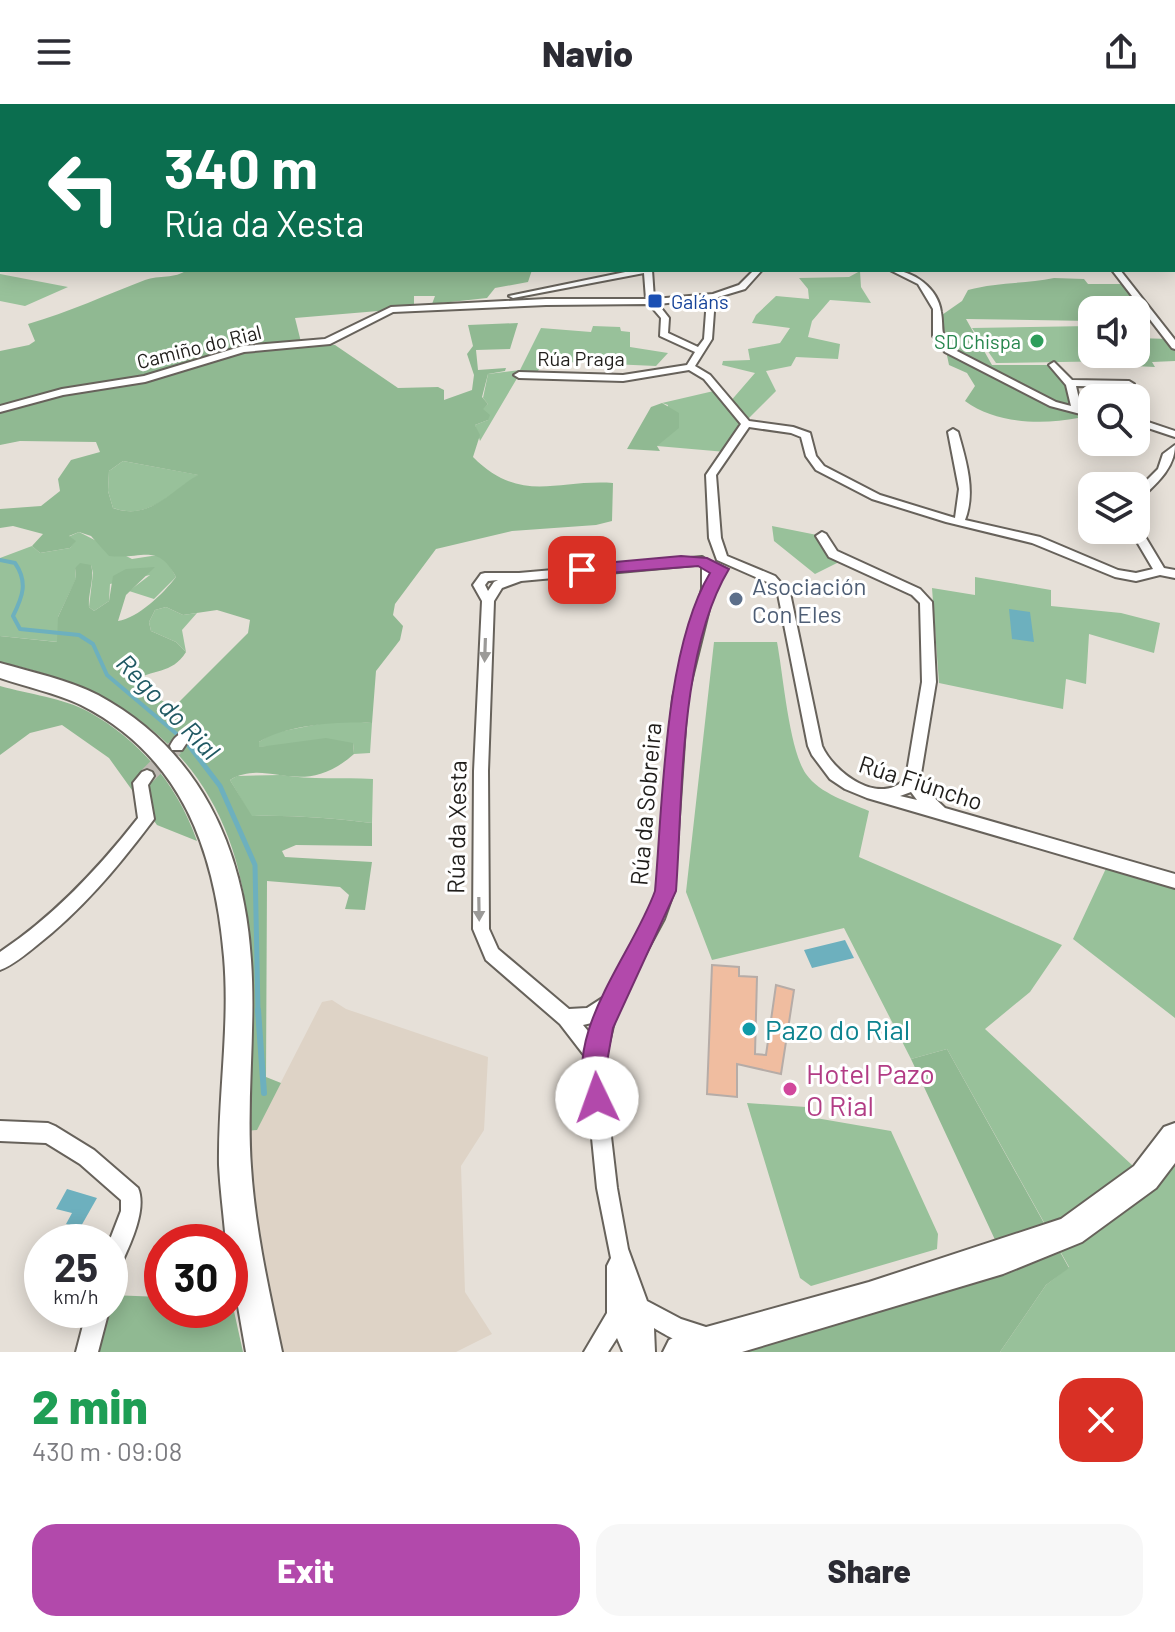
<!DOCTYPE html>
<html lang="en">
<head>
<meta charset="utf-8">
<style>
  :root { --surface:#fff; --page:#f7f7f7; --text:#2b2b33; --muted:#7c7c81; --accent:#b249ab }
  body { margin:0; font-family:Barlow,sans-serif; background:var(--page); color:var(--text); height:100vh; display:flex; flex-direction:column; font-size:30px; white-space:nowrap }
  * { box-sizing:border-box; margin:0 }
  p { font-size:26px; color:var(--muted) }
  .icon { flex:none; width:44px; height:44px; fill:none; stroke:currentColor; stroke-width:2; stroke-linecap:round; stroke-linejoin:round }
  .map { position:relative; height:1248px; overflow:hidden }
  .details { display:flex; flex-direction:column; background:var(--surface); flex:1 }
  .details>* { flex:none }
  .top-card { position:absolute; left:0px; top:0px; width:1176px; height:168px; box-shadow:0 4px 20px #0003; background:#0b6e4f; color:#fff; overflow:hidden }
  .fabs { position:absolute; left:1078px; top:192px; display:grid; gap:16px }
  .fabs a { display:grid; place-items:center; width:72px; height:72px; border-radius:16px; background:var(--surface); box-shadow:0 4px 20px #0003; font-size:40px }
  .speed { position:absolute; left:24px; top:1120px; display:flex; gap:16px; font-size:40px; font-weight:700; text-align:center }
  .speed>* { display:grid; place-content:center; width:104px; height:104px; border-radius:50%; background:var(--surface); box-shadow:0 4px 20px #0003; line-height:1 }
  .speed small { font-size:20px; font-weight:400 }
  .speed .limit { border:12px solid #d22; background:#fff; color:#111 }
  .pin { position:absolute; display:grid; place-items:center; width:68px; height:68px; color:#fff; margin:-34px; border-radius:16px; box-shadow:0 4px 12px #0006 }
  .me { position:absolute; width:88px; margin:-44px; rotate:357deg; stroke-linejoin:round; filter:drop-shadow(0 0 6px #0008) }
  .turn { display:flex; align-items:center; gap:28px; height:168px; padding:0 32px; font-size:36px }
  .turn .icon { width:104px; height:104px; stroke-width:2.5 }
  .turn b { display:block; font-size:56px; line-height:68px }
  .round { display:grid; place-items:center; flex:none; width:84px; height:84px; border-radius:24px; background:var(--page) }
  .headline { display:flex; align-items:center; justify-content:space-between; height:136px; padding:0 32px }
  h1 { font-size:48px; font-weight:800; line-height:60px; color:#1e9e55 }
  .button { display:flex; gap:16px; margin-top:auto; padding:16px 32px }
  .button a { flex:1; height:92px; border-radius:24px; background:var(--accent); color:#fff; font-size:32px; font-weight:800; line-height:92px; text-align:center }
  .button a+a { background:var(--page); color:var(--text) }
  header { display:flex; justify-content:space-between; align-items:center; height:104px; padding:0 32px; background:var(--surface); font-size:36px; font-weight:800 }
  .map>svg:first-child { display:block }
  .built { fill:#ded3c6 }
  .green { fill:#98c19a }
  .forest { fill:#90b992; fill-rule:evenodd }
  .water { fill:#6db0be }
  .lines { fill:none; stroke-linecap:round; stroke-linejoin:round }
  .stream-far2 { stroke:#6db0be; stroke-width:4 }
  .stream-far1 { stroke:#6db0be; stroke-width:5 }
  .stream { stroke:#6db0be; stroke-width:6 }
  .building { fill:#f0bda0; stroke:#b6aca7; stroke-width:2 }
  .minor-tunnel { stroke:#beb9b2; stroke-width:16; stroke-dasharray:16 8; stroke-linecap:butt }
  .minor-casing { stroke:#67625b; stroke-width:4 }
  .primary-casing { stroke:#67625b; stroke-width:4 }
  .minor { fill:#fff; fill-rule:evenodd }
  .primary { fill:#fff; fill-rule:evenodd }
  .oneway { fill:#9b9a98 }
  .route { fill:#b249ab; stroke:#742f6f; stroke-width:2 }
  .transit-dot { fill:#1a4fb4; stroke:#fff; stroke-width:3 }
  .leisure-dot { fill:#2e9e5b; stroke:#fff; stroke-width:3 }
  .service-dot { fill:#5c6f8a; stroke:#fff; stroke-width:3 }
  .culture-dot { fill:#0f9aa8; stroke:#fff; stroke-width:3 }
  .hotel-dot { fill:#d1479c; stroke:#fff; stroke-width:3 }
  .labels { text-anchor:middle; dominant-baseline:central; stroke-width:6; stroke-linejoin:round; paint-order:stroke }
  .far-transit-label { font-size:20px; fill:#164399; stroke:#fff; text-anchor:start }
  .far-leisure-label { font-size:20px; fill:#27864d; stroke:#fff; text-anchor:end }
  .far-street-label { font-size:20px; fill:#201e1b; stroke:#fff }
  .service-label { font-size:24px; fill:#4e5e75; stroke:#fff; text-anchor:start }
  .street-label { font-size:24px; fill:#201e1b; stroke:#fff }
  .water-label { font-size:26px; font-style:italic; fill:#205963; stroke:#fff }
  .near-culture-label { font-size:28px; fill:#0d838f; stroke:#fff; text-anchor:start }
  .near-hotel-label { font-size:28px; fill:#b23c85; stroke:#fff; text-anchor:start }
</style>
</head>
<body>
<header><svg class="icon" aria-label="menu" viewBox="0 0 24 24"><path d="M4 6h16M4 12h16M4 18h16"/></svg>Navio<svg class="icon" aria-label="share" viewBox="0 0 24 24"><path d="M12 15V3M7 8l5-5 5 5M5 13v7h14v-7"/></svg></header>
<div class="map">
<svg width="1175" height="1248" viewBox="0 0 1175 1248">
  <rect width="100%" height="100%" fill="#e6e0d8"/>
  <path class="built" d="M332,896L346,905L488,953L484,1026L461,1062L465,1188L492,1230L456,1248H264L233,1031L257,1025L322,898Z"/>
  <path class="green" d="M860,167L861,183L871,199L830,196L812,217L808,233L840,240L838,255L796,253L791,262L766,267L776,287L748,315L726,348L657,342L668,301L662,299L718,286L729,299L755,269L722,261L723,257L750,256L748,245L780,239L790,224L752,219L756,211L776,192L809,195L808,185L799,174L849,173Z
    M0,170L68,183L25,202L0,197Z
    M593,222L620,223L621,227L630,228V243L668,249L656,262L543,257L537,269L519,271L480,337L475,321L488,316L482,305L488,300L483,294L488,270L520,266L541,224L591,228Z
    M1090,222L1092,250H1114L1120,257L996,259L972,224Z
    M123,357L199,371C171,388 149,417 113,404L108,387L109,367Z
    M772,422L822,432L839,458L815,470L774,437Z
    M79,428L132,455L158,451L166,455L176,473L154,495L129,487L150,471L110,480L109,497L94,507L89,503L93,469L91,461L75,464L76,475L58,513V538L0,532V454L32,442L40,449L70,444L75,437L68,433Z
    M975,473L1051,486V502L1121,509L1160,519L1154,549L1089,530L1086,580L1066,575L1063,605L939,579L932,484L975,491Z
    M166,503L183,511L197,509L182,526L186,548L176,538L151,527L149,518L155,506Z
    M714,538H777C783,569 789,646 806,670C820,690 849,698 869,707L859,753L1062,841L1030,888L985,925L1145,1073L1175,1036V1248H1000L1046,1181L1069,1163L947,945L911,955L844,824L712,856L686,788Z
    M339,616L372,619L370,649L354,650L353,639L259,643V638L273,629Z
    M281,671C311,676 342,673 373,675L372,719C331,714 293,711 251,712L230,676L237,672Z
    M1109,758L1175,777V914L1073,835Z
    M747,999L806,1003L810,1013L891,1027L938,1130L937,1145L811,1182L800,1174Z"/>
  <path class="forest" d="M187,166H532L528,178L495,184L487,194L432,200L435,192H414V204L295,214L301,238L335,241L398,284L438,283L444,286V296L472,286L474,271L467,250L473,242L468,221L518,219L510,245L476,246L478,266L506,264L505,267L488,270L482,293L488,300L483,305L490,311L488,316L475,321L480,331L473,353C521,401 556,375 613,379L612,417L596,421L512,427L436,445L395,500L393,511L403,522L400,536L376,567L372,619C341,617 285,621 259,638V643L326,634L353,639L354,650C301,697 269,653 230,676L252,712C293,711 331,714 372,719V742L296,741L282,747L285,753L372,758L365,806L345,805L349,791L340,783L267,777L266,973L281,979L257,1026L247,1027C248,963 253,896 249,832C237,675 149,590 0,558V532L57,538L58,513L76,474L75,464L80,459L91,461C95,474 88,488 89,503L94,507L109,497L113,472L126,465L155,463L126,491L118,517C138,514 163,490 176,473C157,438 143,456 109,452L91,432L79,428L69,432L76,437L70,444L40,449L32,442L43,430L13,422L0,424V405L41,402L60,387L58,375L71,356L100,348L96,338L20,337L0,341V247L29,241L35,237L28,220C69,208 106,191 145,176C159,171 175,175 187,166ZM123,357L198,371C170,387 150,417 113,404L108,387L109,367ZM166,503L183,511L217,506L250,516L248,529L175,602L146,590L132,578C152,564 172,571 186,548L176,538L151,527L149,518L155,506Z
    M1054,174L1084,175L1088,180H1126L1136,196H1093L1101,206H1092V217L966,215L992,261H1054L1076,297L1078,314C1042,321 996,320 965,297L975,282L967,269L949,261L939,213L962,197L968,186C997,178 1025,180 1054,174Z
    M1136,234L1170,235L1175,241V257L1152,258L1155,263L1134,262L1123,250H1136Z
    M662,299L679,309V324L657,342L660,347L627,345L651,303Z
    M0,582C28,590 64,594 89,608C141,637 178,682 197,737L157,721L109,654L62,621L30,629L0,651Z
    M947,945L1069,1164L1046,1181L1000,1248H680L1003,1153L911,955Z
    M230,1189L243,1248H90L99,1206H110V1191L162,1193V1206H230Z"/>
  <path class="water" d="M1009,505L1030,508L1034,538L1012,535Z
    M845,836L854,854L812,864L804,846Z
    M67,1085L97,1094L80,1124L66,1120L72,1109L56,1105Z"/>
  <g class="lines">
    <path class="stream-far2" d="M0,456L15,459C28,478 23,492 13,512L20,525L79,531L93,540L107,571L185,637"/>
    <path class="stream-far1" d="M184,635L220,682L255,761L258,908"/>
    <path class="stream" d="M258,906L264,989"/>
  </g>
  <path class="building" d="M712,861L739,863V872L757,873L755,950L766,951L776,881L794,886L781,970L737,960V993L707,990Z"/>
  <g class="lines">
    <path class="minor-tunnel" d="M147,672L177,642"/>
    <defs>
      <path id="minor" d="M468,0H475L477,2H470Z
        M781,0H787L780,2Z
        M1053,0H1059V2H1053Z
        M1174,19H1175V24H1174Z
        M0,49H2V53H0Z
        M1174,62H1175V66H1174Z
        M0,86H2V90H0Z
        M0,133H2V139H0Z
        M635,166H652L654,195L713,190L739,181L754,166H762L745,185L715,194L712,235L695,262L710,271L749,317L793,323L810,329L816,352L824,362L880,391L955,414L959,385L948,328L953,325L958,328C966,356 976,388 965,416L1040,433L1118,466L1136,469L1153,465L1130,426H1136V423L1140,424L1164,464L1175,466V474L1160,471L1136,477L1115,473L1032,439L946,418L872,395L816,366L806,352L801,333L791,329L749,323L716,371L721,434L727,452L775,472L790,489L822,642C834,669 880,703 906,674L922,578L920,499L912,491L829,453L816,432L822,428L826,430L837,447L920,485L932,498L936,578L920,676L924,684L945,704L1175,770V784L867,694L845,685L830,675L812,651L808,642L778,490L767,478L717,456L709,434L706,371L741,320L704,275L689,266L623,277L519,274L514,271L519,268L623,271L687,261L695,248L660,232L661,214L649,200L546,201L393,208L330,240L244,248L145,278L63,291L0,308V302L62,285L144,272L243,242L325,235L391,203L546,195H646L644,169L513,194L509,192ZM707,195L704,235L698,243L668,229L669,214L658,200ZM911,688L917,696L900,692Z
        M890,166C913,166 938,184 941,208C944,226 939,228 951,244L1056,298L1071,302L1066,281L1049,261L1054,258L1072,276L1129,277L1134,280L1129,283L1076,282L1081,304L1092,307V313L1050,302L945,248L933,232V205L918,180Z
        M1112,166H1120L1175,236V245L1172,244Z
        M1136,314L1175,327V333L1136,320Z
        M1175,341C1175,364 1156,380 1140,395L1136,396V387L1158,365L1163,350Z
        M702,453L708,457L706,460L521,477L502,484L494,497L488,667L489,825L498,845L569,905L587,904L604,893L651,808L658,787L673,594L702,485V464L708,460L714,464V485L687,594L674,787L664,815L618,901L603,964L617,1084L628,1145L647,1197L681,1215L712,1225L715,1233L712,1241C694,1248 669,1233 654,1224L655,1248H623L617,1234L608,1248H584L607,1209V1162L611,1154L597,1084L585,964L587,955L560,920L486,856L473,825L474,667L482,497L473,481L481,470L485,469H519ZM498,476L494,478L488,487L485,481L488,477ZM596,918L593,933L583,921Z
        M183,629L188,630L190,634L182,646H172L170,642C173,636 176,631 183,629Z
        M147,666L152,668L154,672L148,681L154,715L151,719C117,764 81,807 36,842C25,851 13,861 0,866V848C54,812 98,765 138,714L133,679L142,668Z
        M0,1017L48,1019L55,1022L94,1046L138,1084C148,1107 127,1147 117,1169L110,1173L109,1138L121,1107V1096L80,1060L46,1039L0,1037Z
        M87,1206H109L98,1248H76Z"/>
      <path id="primary" d="M0,559C31,568 69,576 98,591C200,646 244,744 251,856C256,925 246,994 251,1063C255,1125 269,1187 282,1248H246L230,1157V1138H227L225,1128C223,1106 220,1083 219,1061C218,992 230,922 224,853C215,747 182,652 81,601C56,589 26,583 0,574Z
        M1175,1019V1059L1156,1084L1082,1138L1003,1170L742,1248H663L669,1236L681,1230L869,1178L1061,1115L1134,1062L1164,1023Z"/>
    </defs>
    <use href="#minor" class="minor-casing"/>
    <use href="#primary" class="primary-casing"/>
    <use href="#minor" class="minor"/>
    <use href="#primary" class="primary"/>
  </g>
  <defs><path id="oneway-solid" d="M-6-.8H1V-3.2L6.5 0L1 3.2V.8H-6Z" transform="scale(2)"/></defs>
  <g class="oneway">
    <use href="#oneway-solid" transform="translate(485 546) rotate(92)"/>
    <use href="#oneway-solid" transform="translate(479 805) rotate(89)"/>
  </g>
  <path class="route" d="M681,452L707,454L729,465C679,548 683,691 676,787L613,924L606,964L609,994L606,1003L597,1006L589,1003C559,931 632,852 655,787C663,697 664,546 710,469L698,462L582,471L574,466L582,461Z"/>
  <rect class="transit-dot" x="647" y="189" width="16" height="16" rx="4"/>
  <circle class="leisure-dot" cx="1037" cy="237" r="8"/>
  <circle class="service-dot" cx="736" cy="495" r="8"/>
  <circle class="culture-dot" cx="749" cy="925" r="8"/>
  <circle class="hotel-dot" cx="790" cy="985" r="8"/>
  <g class="labels">
    <g class="far-transit-label">
      <text x="671" y="197">Galáns</text>
    </g>
    <g class="far-leisure-label">
      <text x="1021" y="237">SD Chispa</text>
    </g>
    <g class="far-street-label">
      <text transform="translate(199 242) rotate(-14)">Camiño do Rial</text>
      <text x="581" y="254">Rúa Praga</text>
    </g>
    <g class="service-label">
      <text x="752" y="481">Asociación<tspan x="752" dy="28">Con Eles</tspan></text>
    </g>
    <g class="street-label">
      <text transform="translate(921 678) rotate(18)">Rúa Fiúncho</text>
      <text transform="translate(645 700) rotate(-85)">Rúa da Sobreira</text>
      <text transform="translate(456 723) rotate(-89)">Rúa da Xesta</text>
    </g>
    <g class="water-label">
      <text transform="translate(169 602) rotate(46)">Rego do Rial</text>
    </g>
    <g class="near-culture-label">
      <text x="765" y="925">Pazo do Rial</text>
    </g>
    <g class="near-hotel-label">
      <text x="806" y="969">Hotel Pazo<tspan x="806" dy="32">O Rial</tspan></text>
    </g>
  </g>
</svg>
<div class="fabs">
<a><svg class="icon" aria-label="sound" viewBox="0 0 24 24"><path d="M4 9h4l5-4v14l-5-4H4zM17 9q2 3 0 6"/></svg></a>
<a><svg class="icon" aria-label="search" viewBox="0 0 24 24"><circle cx="10" cy="10" r="6"/><path d="M15 15l6 6"/></svg></a>
<a><svg class="icon" aria-label="layers" viewBox="0 0 24 24"><path d="M12 4l9 5-9 5-9-5zM3 14l9 5 9-5"/></svg></a>
</div>
<div class="speed"><div>25<small>km/h</small></div><div class="limit">30</div></div>
<div class="pin" style="left:582px;top:466px;background:#d93025"><svg class="icon" aria-label="arrive" viewBox="0 0 24 24"><path d="M6 21V4h12l-3 4 3 4H6"/></svg></div>
<svg class="me" style="left:597px;top:994px" viewBox="-20 -20 40 40"><circle r="19" fill="#fff"/><path d="M0-13L10 11 0 6-10 11z" fill="#b249ab"/></svg>
<div class="top-card">
<div class="turn"><svg class="icon" aria-label="left" viewBox="0 0 24 24"><path d="M17 20v-9H6M10 6l-5 5 5 5"/></svg><div><b>340 m</b>Rúa da Xesta</div></div>
</div>
</div>
<section class="details">
<div class="headline"><div><h1>2 min</h1><p>430 m · 09:08</p></div><a class="round" style="background:#d93025;color:#fff"><svg class="icon" aria-label="close" viewBox="0 0 24 24"><path d="M6 6l12 12M18 6L6 18"/></svg></a></div>
<div class="button"><a>Exit</a><a>Share</a></div>
</section>
</body>
</html>
